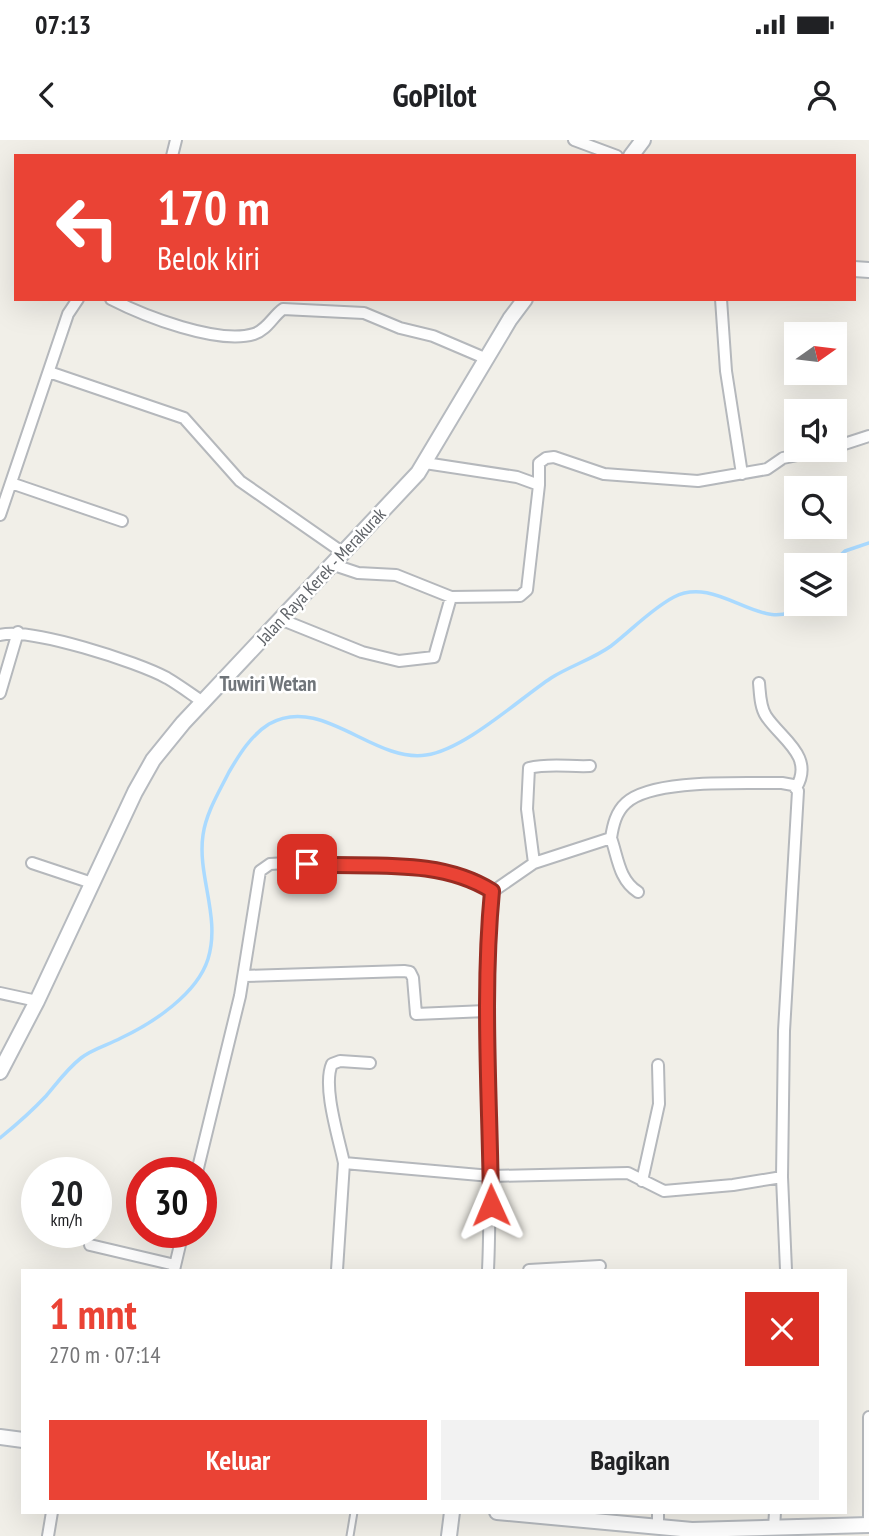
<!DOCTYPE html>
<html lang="id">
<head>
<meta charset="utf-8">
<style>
  :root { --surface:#fff; --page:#f2f2f2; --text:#202124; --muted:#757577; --accent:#ea4335 }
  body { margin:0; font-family:"PT Sans Narrow",sans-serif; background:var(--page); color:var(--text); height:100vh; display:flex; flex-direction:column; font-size:26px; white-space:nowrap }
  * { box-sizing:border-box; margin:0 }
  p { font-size:23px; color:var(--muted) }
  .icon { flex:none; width:38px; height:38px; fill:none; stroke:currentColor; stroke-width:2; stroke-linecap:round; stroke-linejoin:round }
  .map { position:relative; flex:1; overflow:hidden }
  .panel { position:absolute; left:21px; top:1129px; width:826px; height:245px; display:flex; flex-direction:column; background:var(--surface); border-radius:0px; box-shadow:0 7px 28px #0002 }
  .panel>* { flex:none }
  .top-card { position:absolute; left:14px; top:14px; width:842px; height:147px; border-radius:0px; box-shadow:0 7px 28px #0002; background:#ea4335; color:#fff; overflow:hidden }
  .needle { width:46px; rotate:76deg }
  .buttons { position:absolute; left:784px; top:182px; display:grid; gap:14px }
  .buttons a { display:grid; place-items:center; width:63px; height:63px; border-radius:0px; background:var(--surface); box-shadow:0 7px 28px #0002; font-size:35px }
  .speed { position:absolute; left:21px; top:1017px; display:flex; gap:14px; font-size:35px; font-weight:700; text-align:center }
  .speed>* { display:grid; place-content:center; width:91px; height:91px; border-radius:50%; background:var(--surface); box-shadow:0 7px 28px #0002; line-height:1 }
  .speed small { font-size:18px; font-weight:400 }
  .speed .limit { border:10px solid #d22; background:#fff; color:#111 }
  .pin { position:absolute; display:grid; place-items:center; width:60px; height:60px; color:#fff; margin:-30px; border-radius:14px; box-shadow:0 4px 10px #0006 }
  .me { position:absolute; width:77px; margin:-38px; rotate:359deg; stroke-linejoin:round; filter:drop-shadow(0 0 5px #0008) }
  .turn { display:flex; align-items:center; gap:24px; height:147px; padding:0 28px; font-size:32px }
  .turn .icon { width:91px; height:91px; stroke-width:2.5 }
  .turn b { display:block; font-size:49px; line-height:60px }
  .round { display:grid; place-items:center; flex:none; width:74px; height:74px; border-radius:0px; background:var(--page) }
  .overview { display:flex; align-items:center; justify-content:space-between; height:119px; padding:0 28px }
  h1 { font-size:42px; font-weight:800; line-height:52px; color:var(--accent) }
  .action { display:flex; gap:14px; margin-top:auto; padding:14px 28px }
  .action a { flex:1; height:80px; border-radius:0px; background:var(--accent); color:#fff; font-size:28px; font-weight:800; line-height:80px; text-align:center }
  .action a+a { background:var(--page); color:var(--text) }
  .status { display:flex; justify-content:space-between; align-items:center; height:49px; padding:0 35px; background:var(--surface); direction:ltr }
  .status svg { height:19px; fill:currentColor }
  header { display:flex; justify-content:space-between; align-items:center; height:91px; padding:0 28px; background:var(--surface); font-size:32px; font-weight:800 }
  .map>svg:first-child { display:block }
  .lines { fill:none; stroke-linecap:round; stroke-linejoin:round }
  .stream { stroke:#aadaff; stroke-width:3.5 }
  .lane-casing { stroke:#b5b8bc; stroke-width:9 }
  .street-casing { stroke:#b5b8bc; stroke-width:14 }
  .secondary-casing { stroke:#b6babf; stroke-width:18 }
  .lane { stroke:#fff; stroke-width:5 }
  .street { stroke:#fff; stroke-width:10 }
  .secondary { stroke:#fff; stroke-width:14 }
  .route-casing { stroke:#982c22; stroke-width:18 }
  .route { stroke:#ea4335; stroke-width:12 }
  .labels { text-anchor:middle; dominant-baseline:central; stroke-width:5; stroke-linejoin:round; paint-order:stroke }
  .street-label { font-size:18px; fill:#5f6368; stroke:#fff }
  .quarter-label { font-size:21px; font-weight:bold; fill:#70757a; stroke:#fff }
</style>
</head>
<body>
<div class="status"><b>07:13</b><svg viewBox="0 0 49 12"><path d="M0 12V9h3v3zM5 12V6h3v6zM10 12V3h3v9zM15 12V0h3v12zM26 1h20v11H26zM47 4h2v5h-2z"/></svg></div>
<header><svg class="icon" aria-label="back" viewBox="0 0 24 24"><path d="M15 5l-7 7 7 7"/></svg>GoPilot<svg class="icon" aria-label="person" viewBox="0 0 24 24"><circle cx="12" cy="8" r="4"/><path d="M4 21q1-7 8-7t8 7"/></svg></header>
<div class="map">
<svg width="869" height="1396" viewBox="0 0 869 1396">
  <rect width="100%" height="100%" fill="#f1efe8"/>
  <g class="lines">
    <path class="stream" d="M830,425L845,411L869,403
      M0,998C16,985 32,971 46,956C57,943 67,929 81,918C92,909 108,905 121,898C153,883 197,854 208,819C221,777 197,736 203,695C206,673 219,652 229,632C239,615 251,595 269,584C322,554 373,623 426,615C464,610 518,560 551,538C570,526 593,519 611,506C632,490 651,469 674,457C719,433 767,500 801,464"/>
    <defs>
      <path id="lane" d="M350,1396L354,1372"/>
      <path id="street" d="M574,0L617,16
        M172,16L176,0
        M111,159C144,176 218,205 254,194C267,190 273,176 283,169L364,173L400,188L433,196L487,219
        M721,159L726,231L742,334
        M49,232L184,278L240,341L342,412
        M835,307L869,296
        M425,323L517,337L539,345V323L546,318L554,317L604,334L698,341L767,329L783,318L822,310
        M11,343L122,381
        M0,375L68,174L78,159
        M331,424L358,433L396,435L451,457L520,456L527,450L539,345
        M280,479L362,512L399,521L434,517L451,457
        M0,495C30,487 138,522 167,538C179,545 191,554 203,562
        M759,543C760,553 760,567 766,576C781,599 815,616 796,648
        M0,553L18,492
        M611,698C618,718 619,740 638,752
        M32,723L92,743
        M534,723L527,669L529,628C549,623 570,627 590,626
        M244,836L404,831L410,832L413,838L416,874L486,871
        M0,853L37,861
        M344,1023C339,999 322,946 332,924L340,921L370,923
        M197,1032L240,856L260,731L270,724L286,723L349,727L433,728L475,740L492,752
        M642,1041L659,964L658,925
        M90,1105L175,1125
        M174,1130L183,1092
        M337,1130L344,1023L491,1036L628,1033L664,1051L733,1045L782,1037
        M488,1130C494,1004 480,878 492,752L534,723L611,698C613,685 616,672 626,663C653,638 745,644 782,643L793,645L798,651L784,891L782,1037L786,1130
        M529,1130L600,1126
        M658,1372V1388
        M869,1385V1277
        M774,1388L775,1372
        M48,1396L52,1372"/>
      <path id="secondary" d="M631,16L643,0
        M854,129L869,130
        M0,932L37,861L135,652L153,620L183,583L418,333L510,179L525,159
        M0,1297L23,1300
        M497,1372L692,1390L869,1385
        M449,1396L452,1372"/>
    </defs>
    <use href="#lane" class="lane-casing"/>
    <use href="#street" class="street-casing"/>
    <use href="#secondary" class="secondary-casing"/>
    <use href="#lane" class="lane"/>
    <use href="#street" class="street"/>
    <use href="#secondary" class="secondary"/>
  </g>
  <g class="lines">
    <defs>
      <path id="route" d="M307,724C369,728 438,717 492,751C482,856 490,960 491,1065"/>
    </defs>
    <use href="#route" class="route-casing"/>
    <use href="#route" class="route"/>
  </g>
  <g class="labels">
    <g class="street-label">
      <text transform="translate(321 436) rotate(-47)">Jalan Raya Kerek - Merakurak</text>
    </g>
    <g class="quarter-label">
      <text x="268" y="543">Tuwiri Wetan</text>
    </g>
  </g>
</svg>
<div class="buttons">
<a><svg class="needle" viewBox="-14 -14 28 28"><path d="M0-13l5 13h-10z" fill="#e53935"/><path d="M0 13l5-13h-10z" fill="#757577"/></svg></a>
<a><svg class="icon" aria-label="sound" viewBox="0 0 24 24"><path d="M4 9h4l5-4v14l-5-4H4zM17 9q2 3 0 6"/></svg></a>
<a><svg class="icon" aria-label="search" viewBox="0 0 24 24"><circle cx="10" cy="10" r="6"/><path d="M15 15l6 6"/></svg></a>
<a><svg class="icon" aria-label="layers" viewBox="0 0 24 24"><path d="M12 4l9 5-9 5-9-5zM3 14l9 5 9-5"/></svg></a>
</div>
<div class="speed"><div>20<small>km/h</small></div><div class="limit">30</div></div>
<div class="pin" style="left:307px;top:724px;background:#d93025"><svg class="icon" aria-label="arrive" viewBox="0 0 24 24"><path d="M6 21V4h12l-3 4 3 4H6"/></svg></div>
<svg class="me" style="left:491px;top:1065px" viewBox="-20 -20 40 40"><path d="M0-17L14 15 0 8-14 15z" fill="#ea4335" stroke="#fff" stroke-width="4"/></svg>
<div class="top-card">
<div class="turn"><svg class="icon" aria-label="left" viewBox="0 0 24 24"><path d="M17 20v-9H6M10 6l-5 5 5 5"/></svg><div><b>170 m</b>Belok kiri</div></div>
</div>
<section class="panel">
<div class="overview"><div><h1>1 mnt</h1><p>270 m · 07:14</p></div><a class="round" style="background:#d93025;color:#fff"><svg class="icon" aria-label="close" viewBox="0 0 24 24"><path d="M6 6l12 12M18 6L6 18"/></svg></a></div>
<div class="action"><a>Keluar</a><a>Bagikan</a></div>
</section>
</div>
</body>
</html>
